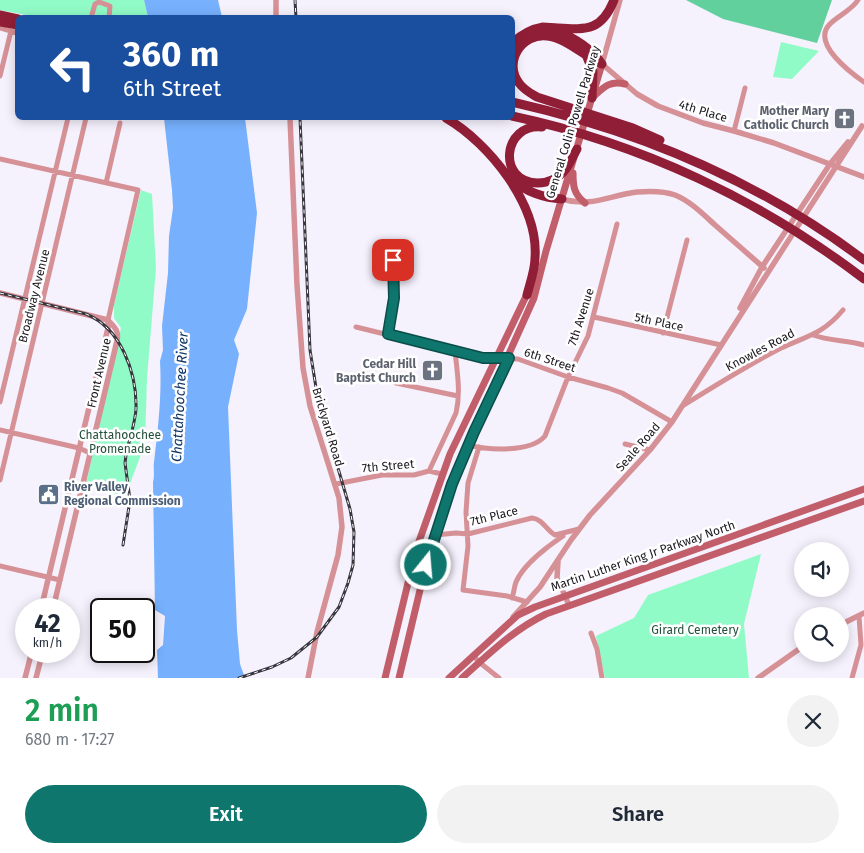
<!DOCTYPE html>
<html lang="en">
<head>
<meta charset="utf-8">
<style>
  :root { --surface:#fff; --page:#f2f2f3; --text:#1f2937; --muted:#747a83; --accent:#0f766e }
  body { margin:0; font-family:"Fira Sans",sans-serif; background:var(--page); color:var(--text); height:100vh; display:flex; flex-direction:column; font-size:19px; white-space:nowrap }
  * { box-sizing:border-box; margin:0 }
  p { font-size:16px; color:var(--muted) }
  .icon { flex:none; width:28px; height:28px; fill:none; stroke:currentColor; stroke-width:2; stroke-linecap:round; stroke-linejoin:round }
  .map { position:relative; height:678px; overflow:hidden }
  .side { display:flex; flex-direction:column; background:var(--surface); flex:1 }
  .side>* { flex:none }
  .top-card { position:absolute; left:15px; top:15px; width:500px; height:105px; border-radius:8px; box-shadow:0 2px 12px #0003; background:#1a4fa0; color:#fff; overflow:hidden }
  .fabs { position:absolute; left:794px; top:542px; display:grid; gap:10px }
  .fabs a { display:grid; place-items:center; width:55px; height:55px; border-radius:50%; background:var(--surface); box-shadow:0 2px 12px #0003; font-size:25px }
  .speed { position:absolute; left:15px; top:598px; display:flex; gap:10px; font-size:25px; font-weight:700; text-align:center }
  .speed>* { display:grid; place-content:center; width:65px; height:65px; border-radius:50%; background:var(--surface); box-shadow:0 2px 12px #0003; line-height:1 }
  .speed small { font-size:12px; font-weight:400 }
  .speed .limit { border:2px solid #111; border-radius:8px; background:#fff; color:#111 }
  .pin { position:absolute; display:grid; place-items:center; width:42px; height:42px; color:#fff; margin:-21px; border-radius:10px; box-shadow:0 2px 8px #0006 }
  .me { position:absolute; width:55px; margin:-28px; rotate:17deg; stroke-linejoin:round; filter:drop-shadow(0 0 4px #0008) }
  .turn { display:flex; align-items:center; gap:18px; height:105px; padding:0 25px; font-size:22px }
  .turn .icon { width:65px; height:65px; stroke-width:2.5 }
  .turn b { display:block; font-size:35px; line-height:42px }
  .round { display:grid; place-items:center; flex:none; width:52px; height:52px; border-radius:26px; background:var(--page) }
  .headline { display:flex; align-items:center; justify-content:space-between; height:85px; padding:0 25px }
  h1 { font-size:30px; font-weight:600; line-height:38px; color:#1e9e55 }
  .primary-button { display:flex; gap:10px; margin-top:auto; padding:10px 25px }
  .primary-button a { flex:1; height:58px; border-radius:30px; background:var(--accent); color:#fff; font-size:20px; font-weight:600; line-height:58px; text-align:center }
  .primary-button a+a { background:var(--page); color:var(--text) }
  .map>svg:first-child { display:block }
  .green { fill:#91fbc8 }
  .forest { fill:#61d09d }
  .water { fill:#77b1fe }
  .lines { fill:none; stroke-linecap:round; stroke-linejoin:round }
  .minor { stroke:#d69196; stroke-width:5 }
  .tertiary { stroke:#d69196; stroke-width:5.5 }
  .secondary { stroke:#c15e6a; stroke-width:7 }
  .motorway { stroke:#911e37; stroke-width:9 }
  .rail-casing { stroke:#38363e; stroke-width:3 }
  .rail { stroke:#fff; stroke-width:1; stroke-dasharray:4; stroke-linecap:butt }
  .route-casing { stroke:#0a4d48; stroke-width:12 }
  .route { stroke:#0f766e; stroke-width:9 }
  .labels { text-anchor:middle; dominant-baseline:central; stroke-width:5; stroke-linejoin:round; paint-order:stroke }
  .street-label { font-size:12px; fill:#1a181f; stroke:#fff }
  .worship-label { font-size:12px; font-weight:bold; fill:#5b616d; stroke:#fff; text-anchor:end }
  .park-label { font-size:12px; fill:#23513b; stroke:#fff }
  .service-label { font-size:12px; font-weight:bold; fill:#4e5e75; stroke:#fff; text-anchor:start }
  .water-label { font-size:14px; font-style:italic; fill:#0f3666; stroke:#fff }
</style>
</head>
<body>
<div class="map">
<svg width="864" height="678" viewBox="0 0 864 678">
  <rect width="100%" height="100%" fill="#f5f1fd"/>
  <path class="green" d="M0,0H144L148,17H37L0,10Z
    M781,42L819,51L792,79L773,77Z
    M141,190L152,194L156,268L147,378L145,444L125,497L86,484L121,328L114,318V305Z
    M761,554L744,624L749,678H605L596,636L634,618L648,595Z"/>
  <path class="forest" d="M686,0H832L817,43L723,19Z"/>
  <path class="water" d="M144,0H218L222,17H148Z
    M164,118H245L257,213L247,309L234,340L239,354L228,407L237,630L240,664L245,678H158L157,650L163,645L165,616L155,610L153,482C155,475 153,469 154,462C158,429 162,395 160,361L163,350L162,326L168,273L169,236L173,208L172,190Z"/>
  <g class="lines">
    <path class="minor" d="M858,0C851,11 837,16 829,25C812,44 851,73 864,82
      M91,18L95,4L99,2L110,6L109,18
      M0,28L18,33
      M0,76L11,31
      M734,131L745,88
      M0,159L138,190L108,320
      M106,183L120,123
      M594,317L721,345
      M356,327L483,358L518,359L568,377L608,388L622,393L672,422
      M663,333L687,240
      M388,334L394,299L393,260
      M813,335C829,341 847,340 864,345
      M396,383L458,396
      M0,402L68,118
      M684,405C716,385 748,365 781,348C807,336 823,334 843,310
      M0,430L79,448L90,453
      M625,444L650,450
      M468,445C488,450 531,453 545,436L568,377L588,336L617,224
      M479,447L468,483L466,512L468,546L463,590L507,596L527,602
      M429,471L456,413C461,392 457,371 455,351
      M0,480L86,118
      M336,484L382,475H414L429,471L442,474
      M435,535L456,533L468,534L532,518C543,519 546,530 555,535L579,529
      M0,566L60,580
      M512,598C514,593 514,587 516,582C523,565 548,546 563,536
      M591,633L597,649L602,678
      M473,655L479,662L499,678
      M852,678L861,645L859,616"/>
    <path class="tertiary" d="M276,0V18
      M620,0L602,64L637,94L658,106L703,123L734,131L774,143L864,177
      M290,118L297,285L303,368L310,406L339,498L342,527L338,555L317,632L308,678
      M562,199C591,208 610,195 637,192C649,191 664,191 675,195C690,201 703,214 715,225C731,239 748,254 764,268
      M0,293L108,320
      M740,308L762,267L830,164L848,142
      M558,561L557,578L569,605
      M41,609L108,328V320
      M53,609L117,341C119,330 115,328 108,320
      M513,617L540,587L571,540L590,515L650,450L672,422L862,126
      M840,625L864,613
      M25,678L32,651
      M36,678L43,651
      M758,678L802,647"/>
    <path class="secondary" d="M592,98C603,88 609,80 625,84
      M573,173C573,187 574,194 585,203
      M385,678L416,550L450,454L529,290
      M399,678L426,565L442,513L468,445L534,298L546,251L602,64
      M449,678L518,615L535,607L864,489
      M462,678C489,654 513,630 546,614L864,501"/>
    <path class="motorway" d="M0,15L18,19
      M0,22L18,25
      M554,30C573,37 591,48 602,64
      M512,43C521,35 531,29 543,27C548,27 553,28 558,28C588,30 602,30 614,0
      M587,57L593,72L592,98
      M602,64C585,57 565,37 547,36C522,33 503,62 519,83C524,90 530,93 537,97L633,128L660,140
      M512,102C640,131 759,181 864,260
      M512,116C640,143 761,200 864,279
      M446,118C489,143 539,205 535,258C535,270 530,283 527,295
      M542,127C503,123 496,182 538,183C548,183 559,178 565,170C570,164 573,156 577,149
      M512,179C525,192 545,198 562,199"/>
    <defs>
      <path id="rail" d="M295,0L296,18
        M0,293L86,314C121,328 137,373 136,409C135,424 129,440 126,455L125,463L130,500L123,545
        M239,678L272,667L291,658L317,637L339,607L348,583L353,565L354,532L350,509L318,400L310,350L300,118"/>
    </defs>
    <use href="#rail" class="rail-casing"/>
    <use href="#rail" class="rail"/>
  </g>
  <g class="lines">
    <defs>
      <path id="route" d="M393,260L394,298L388,334L483,358H509L474,432L452,484L426,565"/>
    </defs>
    <use href="#route" class="route-casing"/>
    <use href="#route" class="route"/>
  </g>
  <defs>
    <symbol id="church-square" viewBox="-11 -11 22 22"><rect x="-9" y="-9" width="18" height="18" rx="4" fill="#6b7280" stroke="#fff"/><path d="M-1.2-6h2.4v3.5h3.3v2.4h-3.3V6h-2.4V-.1h-3.3v-2.4h3.3Z" fill="#fff"/></symbol>
    <symbol id="civic-square" viewBox="-11 -11 22 22"><rect x="-9" y="-9" width="18" height="18" rx="4" fill="#5c6f8a" stroke="#fff"/><path d="M-.6-6.5H3V-4.5H.6V-3L4-1V1h2V6H-6V1h2V-1L-.6-3ZM-1.2 2.5V6h2.4V2.5Z" fill="#fff"/></symbol>
  </defs>
  <g fill-rule="evenodd">
    <use href="#church-square" x="832" y="106" width="25" height="25"/>
    <use href="#church-square" x="420" y="358" width="25" height="25"/>
    <use href="#civic-square" x="36" y="482" width="25" height="25"/>
  </g>
  <g class="labels">
    <g class="street-label">
      <text transform="translate(703 111) rotate(17)">4th Place</text>
      <text transform="translate(573 122) rotate(-73)">General Colin Powell Parkway</text>
      <text transform="translate(34 296) rotate(-76)">Broadway Avenue</text>
      <text transform="translate(581 317) rotate(-72)">7th Avenue</text>
      <text transform="translate(659 322) rotate(12)">5th Place</text>
      <text transform="translate(760 350) rotate(-28)">Knowles Road</text>
      <text transform="translate(550 360) rotate(18)">6th Street</text>
      <text transform="translate(99 373) rotate(-77)">Front Avenue</text>
      <text transform="translate(328 427) rotate(73)">Brickyard Road</text>
      <text transform="translate(638 447) rotate(-49)">Seale Road</text>
      <text transform="translate(388 466) rotate(-5)">7th Street</text>
      <text transform="translate(494 516) rotate(-14)">7th Place</text>
      <text transform="translate(643 556) rotate(-19)">Martin Luther King Jr Parkway North</text>
    </g>
    <g class="worship-label">
      <text x="829" y="111">Mother Mary<tspan x="829" dy="14">Catholic Church</tspan></text>
      <text x="416" y="364">Cedar Hill<tspan x="416" dy="14">Baptist Church</tspan></text>
    </g>
    <g class="park-label">
      <text x="120" y="435">Chattahoochee<tspan x="120" dy="14">Promenade</tspan></text>
      <text x="695" y="630">Girard Cemetery</text>
    </g>
    <g class="service-label">
      <text x="64" y="487">River Valley<tspan x="64" dy="14">Regional Commission</tspan></text>
    </g>
    <g class="water-label">
      <text transform="translate(180 397) rotate(-87)">Chattahoochee River</text>
    </g>
  </g>
</svg>
<div class="fabs">
<a><svg class="icon" aria-label="sound" viewBox="0 0 24 24"><path d="M4 9h4l5-4v14l-5-4H4zM17 9q2 3 0 6"/></svg></a>
<a><svg class="icon" aria-label="search" viewBox="0 0 24 24"><circle cx="10" cy="10" r="6"/><path d="M15 15l6 6"/></svg></a>
</div>
<div class="speed"><div>42<small>km/h</small></div><div class="limit">50</div></div>
<div class="pin" style="left:393px;top:260px;background:#d93025"><svg class="icon" aria-label="arrive" viewBox="0 0 24 24"><path d="M6 21V4h12l-3 4 3 4H6"/></svg></div>
<svg class="me" style="left:426px;top:565px" viewBox="-20 -20 40 40"><circle r="17" fill="#0f766e" stroke="#fff" stroke-width="3"/><path d="M0-11L8 9 0 5-8 9z" fill="#fff"/></svg>
<div class="top-card">
<div class="turn"><svg class="icon" aria-label="left" viewBox="0 0 24 24"><path d="M17 20v-9H6M10 6l-5 5 5 5"/></svg><div><b>360 m</b>6th Street</div></div>
</div>
</div>
<section class="side">
<div class="headline"><div><h1>2 min</h1><p>680 m · 17:27</p></div><a class="round"><svg class="icon" aria-label="close" viewBox="0 0 24 24"><path d="M6 6l12 12M18 6L6 18"/></svg></a></div>
<div class="primary-button"><a>Exit</a><a>Share</a></div>
</section>
</body>
</html>
